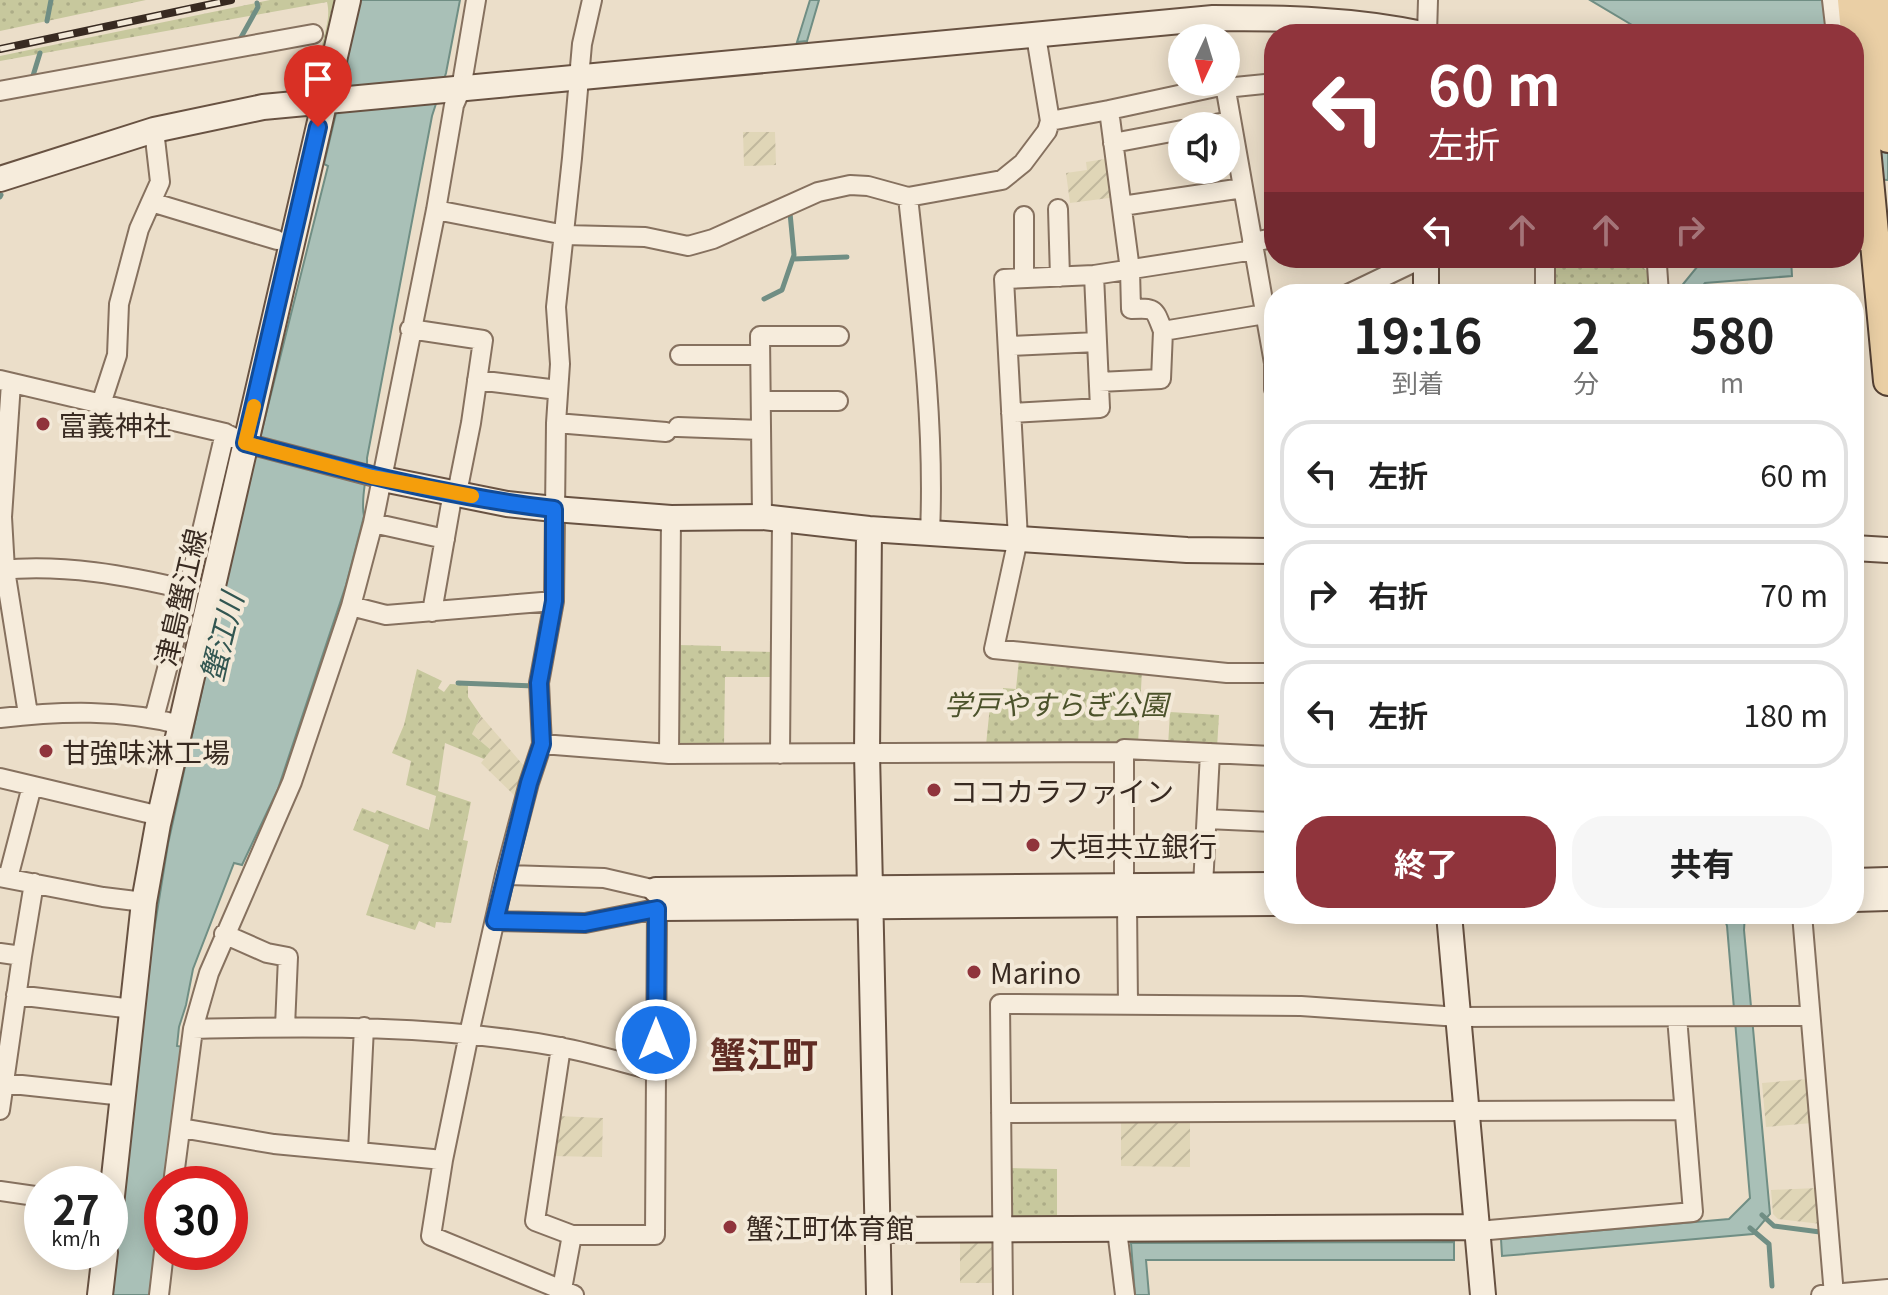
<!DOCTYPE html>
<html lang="ja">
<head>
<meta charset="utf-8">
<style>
  :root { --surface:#fff; --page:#f6f6f6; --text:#222; --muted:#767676; --line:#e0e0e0; --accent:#90343c }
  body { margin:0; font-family:Georgia,"Noto Sans JP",serif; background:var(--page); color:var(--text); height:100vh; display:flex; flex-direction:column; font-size:30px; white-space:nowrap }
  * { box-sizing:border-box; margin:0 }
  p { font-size:26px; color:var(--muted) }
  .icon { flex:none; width:44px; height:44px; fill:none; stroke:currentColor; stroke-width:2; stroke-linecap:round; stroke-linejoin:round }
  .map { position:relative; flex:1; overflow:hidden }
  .sheet { position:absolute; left:1264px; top:284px; width:600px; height:640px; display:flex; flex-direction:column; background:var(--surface); border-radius:32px; box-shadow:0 4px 20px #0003 }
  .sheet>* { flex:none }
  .hud { position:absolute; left:1264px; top:24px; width:600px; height:244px; border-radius:32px; box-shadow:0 4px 20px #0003; background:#90343c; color:#fff; overflow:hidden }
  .needle { width:52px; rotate:184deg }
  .controls { position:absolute; left:1168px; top:24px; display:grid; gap:16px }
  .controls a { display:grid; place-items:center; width:72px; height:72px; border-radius:50%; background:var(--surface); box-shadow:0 4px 20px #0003; font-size:40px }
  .speed { position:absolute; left:24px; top:1166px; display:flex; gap:16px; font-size:40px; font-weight:700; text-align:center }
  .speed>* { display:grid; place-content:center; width:104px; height:104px; border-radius:50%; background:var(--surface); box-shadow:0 4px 20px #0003; line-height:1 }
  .speed small { font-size:20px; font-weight:400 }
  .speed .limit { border:12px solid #d22; background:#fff; color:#111 }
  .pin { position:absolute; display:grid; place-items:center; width:68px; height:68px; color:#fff; margin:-82px -34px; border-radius:50% 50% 50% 0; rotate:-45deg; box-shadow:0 0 8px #0007 }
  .pin .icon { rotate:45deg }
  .me { position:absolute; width:88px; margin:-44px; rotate:0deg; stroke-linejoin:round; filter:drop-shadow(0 0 6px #0008) }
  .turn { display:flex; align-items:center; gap:28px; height:168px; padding:0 32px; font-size:36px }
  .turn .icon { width:104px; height:104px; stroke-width:2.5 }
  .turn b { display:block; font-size:56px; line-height:68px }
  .lanes { display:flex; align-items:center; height:76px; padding:0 32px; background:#0003; justify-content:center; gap:40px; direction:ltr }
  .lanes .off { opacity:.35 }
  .eta { display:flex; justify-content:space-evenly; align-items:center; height:136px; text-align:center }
  .eta b { font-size:48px; font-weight:700; line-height:56px }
  .primary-button { display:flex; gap:16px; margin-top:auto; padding:16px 32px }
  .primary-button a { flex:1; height:92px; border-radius:32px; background:var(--accent); color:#fff; font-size:32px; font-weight:700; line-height:92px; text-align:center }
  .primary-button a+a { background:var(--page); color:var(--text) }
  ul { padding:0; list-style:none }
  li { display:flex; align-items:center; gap:24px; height:108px; margin:0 16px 12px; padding:0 16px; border:4px solid var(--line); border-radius:32px }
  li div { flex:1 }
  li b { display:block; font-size:30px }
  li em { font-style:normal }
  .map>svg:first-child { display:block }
  .farmland { fill:url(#farmland-furrows) }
  .grass { fill:url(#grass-dots) }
  .water { fill:#a9c0b7; stroke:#708e84; stroke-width:2 }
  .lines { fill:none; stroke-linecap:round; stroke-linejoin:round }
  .stream { stroke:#708e84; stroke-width:5 }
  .street-casing { stroke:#86715f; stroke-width:22 }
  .secondary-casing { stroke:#685242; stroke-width:28 }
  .primary-casing { stroke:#544033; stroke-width:32 }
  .street { stroke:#f6ecdc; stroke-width:18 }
  .secondary { stroke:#f6ecdc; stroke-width:24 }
  .primary { stroke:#eacfa5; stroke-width:28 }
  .rail-casing { stroke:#382a21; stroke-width:8 }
  .rail { stroke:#f3e9d8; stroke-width:5; stroke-dasharray:15; stroke-linecap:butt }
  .route-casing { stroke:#114b97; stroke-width:20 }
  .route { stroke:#1a73e8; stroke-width:14 }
  .slow { stroke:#f59e0b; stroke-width:14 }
  .poi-dot { fill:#90343c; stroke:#f3e9d8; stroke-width:3 }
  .labels { text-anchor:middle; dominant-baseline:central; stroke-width:8; stroke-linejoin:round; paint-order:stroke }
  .poi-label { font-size:28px; fill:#382a21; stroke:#f3e9d8; text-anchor:start }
  .street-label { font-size:28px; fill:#382a21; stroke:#f3e9d8 }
  .park-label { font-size:28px; font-style:italic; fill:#4b522a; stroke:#f3e9d8 }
  .water-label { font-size:30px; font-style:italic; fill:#325651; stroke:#f3e9d8 }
  .district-label { font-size:36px; font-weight:bold; fill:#602c24; stroke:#f3e9d8 }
</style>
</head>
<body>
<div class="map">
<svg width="1888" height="1295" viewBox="0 0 1888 1295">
  <defs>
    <pattern id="farmland-furrows" width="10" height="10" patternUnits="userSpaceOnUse" patternTransform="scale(2)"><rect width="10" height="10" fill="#e0d6b7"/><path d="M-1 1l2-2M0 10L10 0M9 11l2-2" fill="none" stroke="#c1b89d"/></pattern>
    <pattern id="grass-dots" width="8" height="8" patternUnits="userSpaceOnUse" patternTransform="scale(2)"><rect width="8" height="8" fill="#c7c89d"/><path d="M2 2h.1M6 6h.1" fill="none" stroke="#acac87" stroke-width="1.8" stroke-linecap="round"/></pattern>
  </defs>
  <rect width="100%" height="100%" fill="#ebdec9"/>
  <path class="farmland" d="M743,132H775L776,165L744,166Z
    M1111,158L1117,197L1070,203L1066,173L1087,170L1086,162Z
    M1748,283L1749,294H1700L1706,286Z
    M481,716L524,766L516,797L481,763L491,750L472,734Z
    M1808,1079L1812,1123L1766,1127L1762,1083Z
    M557,1116L603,1118L602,1157L550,1156Z
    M1121,1120H1190V1167L1121,1166Z
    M1817,1188L1821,1224L1778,1219L1773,1214L1771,1190Z
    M960,1243H992L999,1249V1283H960Z"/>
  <path class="grass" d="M0,0H146L0,31Z
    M270,0H341L323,71C315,44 333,27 327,2L0,61V56L24,51Z
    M1552,258C1577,258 1628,251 1646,270C1652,276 1651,285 1652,294H1552Z
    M678,645L721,646V651L774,652V677H725L724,746H684L678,741Z
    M1019,659L1142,671L1138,744L986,745L990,706H1002L1003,688L1016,689Z
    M417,669L442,681L438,688L444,692L450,684L468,685V697L481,716L472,734L491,750L484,759L445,743L438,791L471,802L463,840L468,841L451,923L436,922L435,928L419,921L415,930L366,915L389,845L353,830L362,808L375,813L377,810L429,830L436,796L406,785L411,761L392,753L404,725Z
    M1170,712L1219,715L1217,748L1168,746Z
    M1010,1168L1057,1169V1217H1015L1009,1212Z"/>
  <path class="water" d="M357,0H460L446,73L432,116L367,458C368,478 360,497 364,516L346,585L278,789L242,865L234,863L193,969L186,1005L179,1027L177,1046L184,1047L169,1184H162V1238L155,1295H110L132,1125L150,946L154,931L168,844L239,522L328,166L324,164L345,75L350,70L346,58Z
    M810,0H819L807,41L797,42Z
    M1590,0H1888V180L1854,178V34H1642L1637,28Z
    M1759,258H1791L1792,276L1705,283L1696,294H1675L1697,267L1756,262Z
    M1723,914H1745L1744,930L1770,1214L1753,1234L1502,1256L1501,1239L1729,1219L1750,1198L1727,926Z
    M1454,1242V1260H1146L1149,1295H1135L1131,1243Z"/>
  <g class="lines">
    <path class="stream" d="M47,21L51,0
      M239,41L258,7L257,3
      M32,79L40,53
      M0,197L1,195
      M793,259L847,257
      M764,299L782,290L794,255L790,213
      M458,683L535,686
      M1762,1215L1774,1226L1820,1232
      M1750,1228L1769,1244L1772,1286"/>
    <defs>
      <path id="street" d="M1832,0L1836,34
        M1213,18L1216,38
        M1427,34L1428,0
        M1036,36L1050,121
        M1225,88L1274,83
        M0,91L313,34
        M1204,126L1231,121
        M1113,143L1182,130
        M908,197C920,308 935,422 930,533
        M1854,197L1856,235
        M151,202L160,182L154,130
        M1122,206L1243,188
        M1058,209L1060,277
        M436,210L565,235L645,237L688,246L713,239L818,192L850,185L868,186L908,197L1002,180L1023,163L1047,131L1050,121L1109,110
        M1252,242L1274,238
        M1254,250L1094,275L1004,279L1018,539L994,649L1227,673H1274
        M1024,278V216
        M1348,294L1423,258
        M1545,294V258
        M1659,294L1657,265L1660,258
        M1265,314L1163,331C1154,308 1156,308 1131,309L1130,270L1109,110L1225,85L1274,363V389
        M410,329L483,340L471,423L457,493
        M1008,346L1097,342
        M680,355H760
        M0,380L225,433L245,443L383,479
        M477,380L558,390
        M1099,382L1161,379L1163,331
        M11,383L2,517L5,570L28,714
        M761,401H838
        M101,404L117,355L119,304L139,229L151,202L277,240
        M1011,413L1100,408L1094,275
        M556,423L666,432
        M678,427L761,430
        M762,517L760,336H839
        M373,523L445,539
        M0,570C64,564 126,575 188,590
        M351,606L386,615L554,601
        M432,612L453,492
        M0,718C60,711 122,709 181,725
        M154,718L188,590L225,433
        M542,744L669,754L1124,752
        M669,754L671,518
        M780,754L782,519
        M0,778L160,816
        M1207,819L1274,822
        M505,875L604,878L656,890
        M0,877L103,897L144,902
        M8,878L32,786
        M1124,886V749L1274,756
        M1203,886L1210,753
        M1127,904L1128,1005
        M1802,914L1834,1295
        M495,921L585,923L661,908
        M224,934L267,953L288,957L285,1027
        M0,953L22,956L0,1110
        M22,956L34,883
        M16,995L133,1009
        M193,1029C316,1026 439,1025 560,1047C592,1053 624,1063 656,1071
        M561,1047L535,1221L572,1235H655L657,909
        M3,1083L124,1096
        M1001,1113L1684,1110
        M181,1128L274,1144L443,1160
        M358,1151L364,1027
        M173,1184L193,1029L209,973L292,782L351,606L373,523L436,210L454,105L461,89L476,0
        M0,1191L42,1197
        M1117,1230L1125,1295
        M1478,1231L1693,1212L1677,1017
        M562,1289L572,1235
        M159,1295L164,1252
        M574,1295L431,1236L443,1160L469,1034L505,875L529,783L542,744L539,683L554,601L556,423L560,364L556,307L572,158L582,44L592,0
        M1003,1295L1000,1004L1301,1006L1459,1017L1810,1016
        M1821,1295L1888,1289"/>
      <path id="secondary" d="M0,179L154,130L263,107L1213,18C1283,18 1353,19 1422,34
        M1854,234L1875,242
        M1426,294V258
        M383,479L507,504L554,509L671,518L762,517L869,529L1187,550L1274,551
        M869,529L867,753L879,1295
        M1854,548L1888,550
        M1854,881L1888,880
        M656,890L1274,885
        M1854,899L1888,898
        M661,908L1274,903
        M1449,914L1483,1295
        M110,1214L144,902L158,824L348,0
        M877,1230L1477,1227
        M100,1295L105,1252"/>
      <path id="primary" d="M1852,0L1888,381
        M1875,0L1888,138"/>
    </defs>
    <use href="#street" class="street-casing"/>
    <use href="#secondary" class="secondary-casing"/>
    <use href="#primary" class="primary-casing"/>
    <use href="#street" class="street"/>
    <use href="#secondary" class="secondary"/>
    <use href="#primary" class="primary"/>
    <defs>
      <path id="rail" d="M0,49L231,0"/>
    </defs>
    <use href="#rail" class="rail-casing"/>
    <use href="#rail" class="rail"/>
  </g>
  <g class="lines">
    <defs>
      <path id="route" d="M318,127L245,443C347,470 449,497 554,509V601L539,683L542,744L529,783L495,921L585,923L657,909L656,1040"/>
    </defs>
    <use href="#route" class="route-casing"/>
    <use href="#route" class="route"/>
    <path class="slow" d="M254,406L245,443L372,477L472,496"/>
  </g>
  <g class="poi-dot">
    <circle cx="43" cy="424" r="8"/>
    <circle cx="46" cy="751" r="8"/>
    <circle cx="934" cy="790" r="8"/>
    <circle cx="1033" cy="845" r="8"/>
    <circle cx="974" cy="972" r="8"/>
    <circle cx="730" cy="1227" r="8"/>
  </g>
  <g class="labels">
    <g class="poi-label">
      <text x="59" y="424">富義神社</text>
      <text x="62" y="751">甘強味淋工場</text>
      <text x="950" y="790">ココカラファイン</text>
      <text x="1049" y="845">大垣共立銀行</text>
      <text x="990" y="972">Marino</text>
      <text x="746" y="1227">蟹江町体育館</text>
    </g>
    <g class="street-label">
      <text transform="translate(179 597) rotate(-77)">津島蟹江線</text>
    </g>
    <g class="park-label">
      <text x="1056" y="703">学戸やすらぎ公園</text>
    </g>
    <g class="water-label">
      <text transform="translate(220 637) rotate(-76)">蟹江川</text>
    </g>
    <g class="district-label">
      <text x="764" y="1052">蟹江町</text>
    </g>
  </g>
</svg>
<div class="controls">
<a><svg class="needle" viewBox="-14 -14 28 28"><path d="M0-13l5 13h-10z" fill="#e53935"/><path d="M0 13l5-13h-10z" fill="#767676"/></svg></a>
<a><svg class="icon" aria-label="sound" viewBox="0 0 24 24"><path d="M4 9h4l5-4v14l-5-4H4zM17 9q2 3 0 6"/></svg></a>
</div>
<div class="speed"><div>27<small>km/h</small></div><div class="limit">30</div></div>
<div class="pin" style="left:318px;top:127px;background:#d93025"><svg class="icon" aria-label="arrive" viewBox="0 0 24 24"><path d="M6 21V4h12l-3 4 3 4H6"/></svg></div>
<svg class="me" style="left:656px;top:1040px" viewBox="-20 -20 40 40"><circle r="17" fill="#1a73e8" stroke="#fff" stroke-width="3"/><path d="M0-11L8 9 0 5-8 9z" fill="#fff"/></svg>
<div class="hud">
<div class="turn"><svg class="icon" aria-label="left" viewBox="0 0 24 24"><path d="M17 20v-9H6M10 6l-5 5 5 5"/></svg><div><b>60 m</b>左折</div></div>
<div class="lanes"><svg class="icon" aria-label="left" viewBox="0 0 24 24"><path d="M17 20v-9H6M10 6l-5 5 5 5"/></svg><svg class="icon off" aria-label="ahead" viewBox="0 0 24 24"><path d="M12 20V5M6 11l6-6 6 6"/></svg><svg class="icon off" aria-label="ahead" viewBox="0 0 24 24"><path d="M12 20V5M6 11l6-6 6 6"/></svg><svg class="icon off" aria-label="right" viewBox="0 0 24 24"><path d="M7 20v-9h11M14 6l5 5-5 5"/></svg></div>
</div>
<section class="sheet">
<div class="eta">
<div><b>19:16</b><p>到着</p></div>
<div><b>2</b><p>分</p></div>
<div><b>580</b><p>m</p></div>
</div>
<ul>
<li><svg class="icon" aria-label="left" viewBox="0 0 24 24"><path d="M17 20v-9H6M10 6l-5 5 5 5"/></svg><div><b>左折</b></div><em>60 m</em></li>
<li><svg class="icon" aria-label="right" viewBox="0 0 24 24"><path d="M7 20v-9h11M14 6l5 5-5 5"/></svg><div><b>右折</b></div><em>70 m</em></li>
<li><svg class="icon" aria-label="left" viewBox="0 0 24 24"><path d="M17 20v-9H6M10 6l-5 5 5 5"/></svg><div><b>左折</b></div><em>180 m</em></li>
</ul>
<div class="primary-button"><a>終了</a><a>共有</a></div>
</section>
</div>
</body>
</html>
